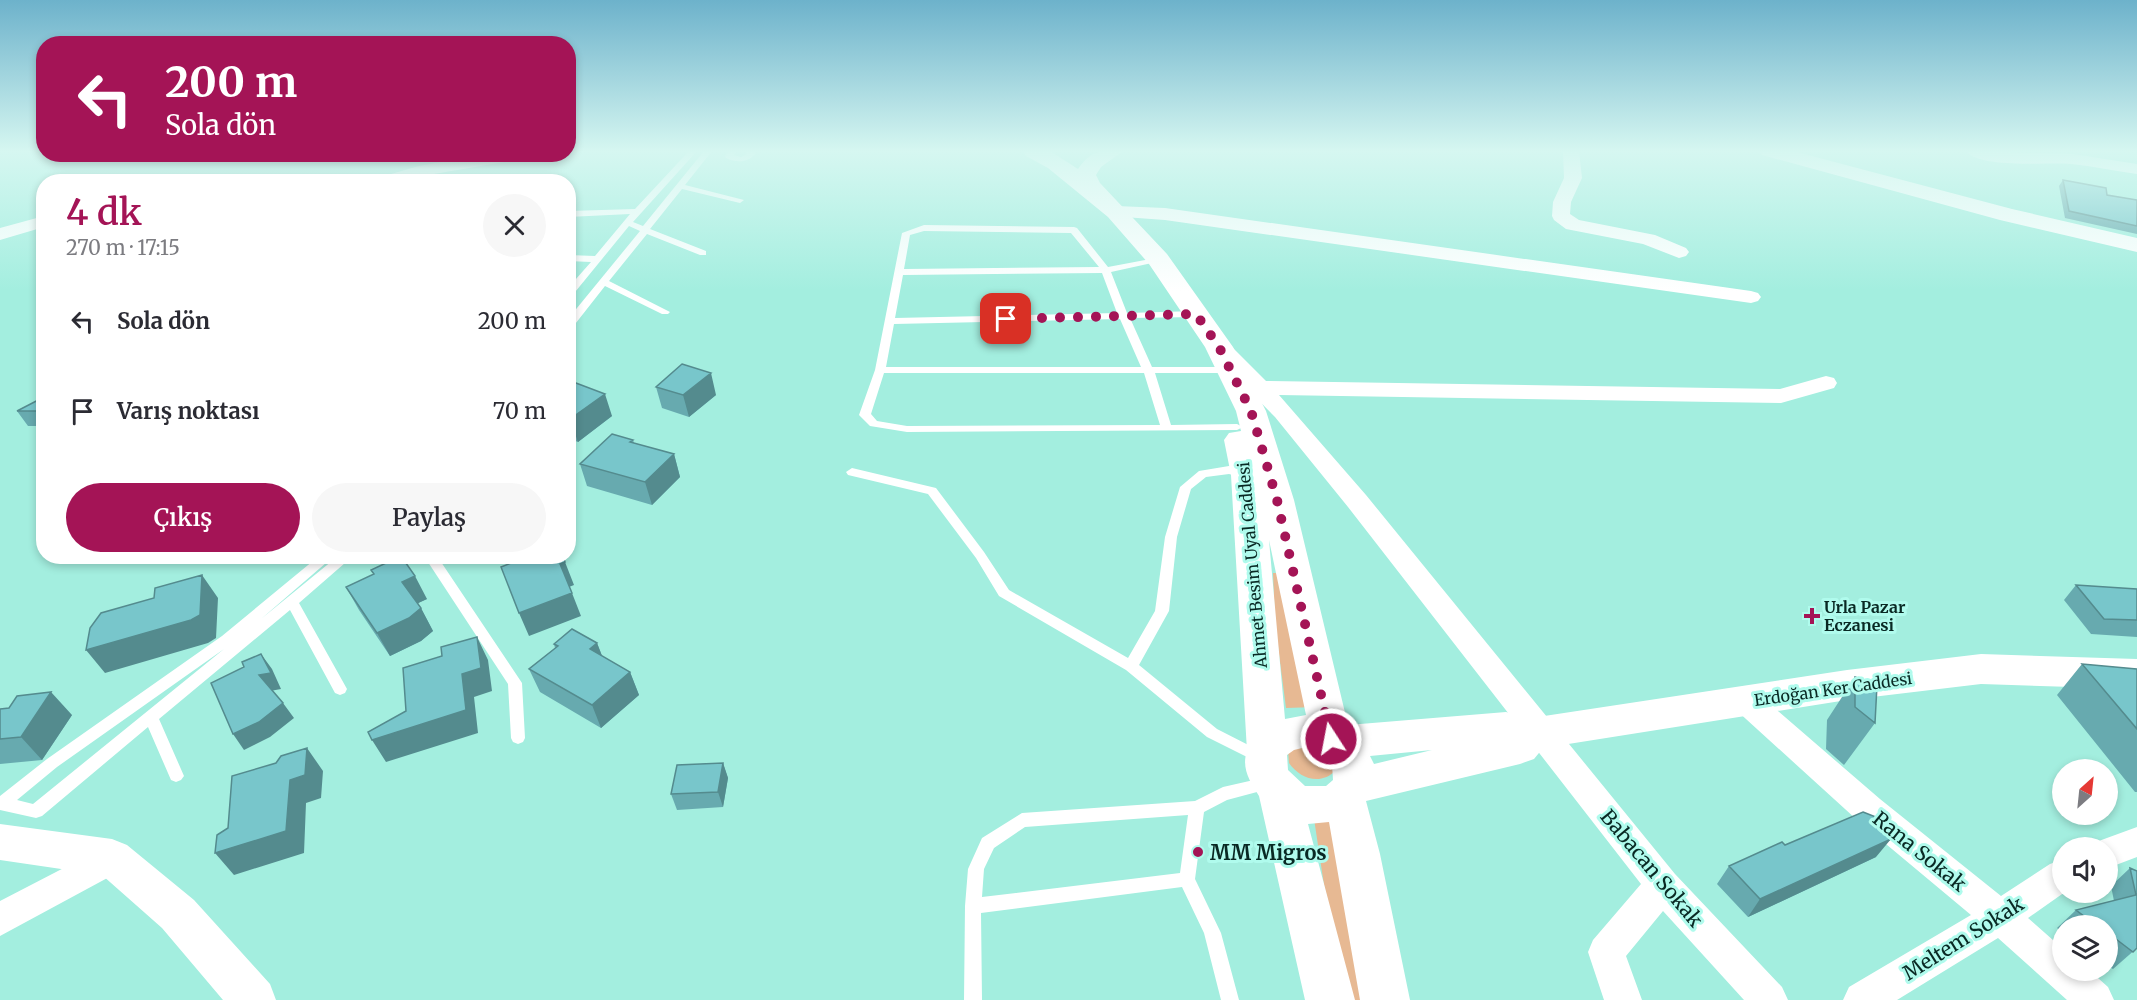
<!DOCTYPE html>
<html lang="tr">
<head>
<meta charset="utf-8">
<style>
  :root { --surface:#fff; --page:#f7f7f7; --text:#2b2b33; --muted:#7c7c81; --accent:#a41456 }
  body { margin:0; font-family:Merriweather,serif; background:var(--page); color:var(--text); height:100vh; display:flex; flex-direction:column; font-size:22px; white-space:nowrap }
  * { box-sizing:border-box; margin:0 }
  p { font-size:20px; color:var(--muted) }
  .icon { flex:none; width:33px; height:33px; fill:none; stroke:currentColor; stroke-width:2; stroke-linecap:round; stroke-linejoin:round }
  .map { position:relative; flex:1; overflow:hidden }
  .details { position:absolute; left:36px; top:174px; width:540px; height:390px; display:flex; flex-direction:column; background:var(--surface); border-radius:24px; box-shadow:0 3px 9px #0003 }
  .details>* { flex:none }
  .guide { position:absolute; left:36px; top:36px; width:540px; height:126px; border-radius:24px; box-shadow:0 3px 9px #0003; background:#a41456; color:#fff; overflow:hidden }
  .needle { width:39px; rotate:27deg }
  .controls { position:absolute; left:2052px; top:759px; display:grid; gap:12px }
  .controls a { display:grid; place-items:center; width:66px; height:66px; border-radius:50%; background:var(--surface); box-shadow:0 3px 9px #0003; font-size:30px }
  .pin { position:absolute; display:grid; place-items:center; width:51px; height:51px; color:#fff; margin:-26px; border-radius:12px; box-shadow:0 3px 9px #0006 }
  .me { position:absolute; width:66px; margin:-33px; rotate:349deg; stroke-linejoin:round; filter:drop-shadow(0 0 4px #0008) }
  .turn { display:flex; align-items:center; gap:21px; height:126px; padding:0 30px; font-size:27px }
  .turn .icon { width:78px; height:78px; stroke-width:2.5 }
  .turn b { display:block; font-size:42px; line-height:51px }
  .round { display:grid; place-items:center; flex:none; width:63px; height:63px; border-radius:32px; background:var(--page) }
  .summary { display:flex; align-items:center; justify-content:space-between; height:102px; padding:0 30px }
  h1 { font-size:36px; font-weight:600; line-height:45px; color:var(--accent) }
  .button { display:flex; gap:12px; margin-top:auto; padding:12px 30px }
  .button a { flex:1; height:69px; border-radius:36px; background:var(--accent); color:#fff; font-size:24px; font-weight:600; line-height:69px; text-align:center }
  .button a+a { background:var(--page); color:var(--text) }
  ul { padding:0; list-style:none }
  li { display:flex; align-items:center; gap:18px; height:90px; padding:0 30px }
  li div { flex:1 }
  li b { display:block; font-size:22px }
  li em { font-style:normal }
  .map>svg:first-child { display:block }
  .green { fill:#e7b993 }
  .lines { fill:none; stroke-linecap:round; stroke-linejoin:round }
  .service { fill:#fff; fill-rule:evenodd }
  .minor { fill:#fff; fill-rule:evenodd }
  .tertiary { fill:#fff; fill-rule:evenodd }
  .secondary { fill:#fff; fill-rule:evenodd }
  .wall { fill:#67aaaf }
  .shaded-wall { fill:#548b8e }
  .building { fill:#78c6cb; stroke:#548b8e; stroke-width:1.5 }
  .route { stroke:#a41456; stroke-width:10; stroke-dasharray:0 18 }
  .poi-dot { fill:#a41456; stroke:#b0fbed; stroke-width:2 }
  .labels { text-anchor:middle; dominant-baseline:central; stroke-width:6; stroke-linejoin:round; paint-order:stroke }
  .street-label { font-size:16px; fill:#092924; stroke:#b0fbed }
  .poi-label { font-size:16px; font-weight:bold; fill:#092924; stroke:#b0fbed; text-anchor:start }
  .near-street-label { font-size:20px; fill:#092924; stroke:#b0fbed }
  .near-poi-label { font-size:20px; font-weight:bold; fill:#092924; stroke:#b0fbed; text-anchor:start }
</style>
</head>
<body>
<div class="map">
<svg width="2137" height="1000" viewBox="0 0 2137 1000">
  <rect width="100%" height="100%" fill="#a3eedf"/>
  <path class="green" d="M1273,573H1280L1316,707L1286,708L1275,623Z
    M1322,741L1336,770C1321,786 1300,779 1289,763L1288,750Z
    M1341,810L1369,1000H1352L1324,885L1313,812Z"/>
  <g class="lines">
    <path class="service" d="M689,151H697L633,222L643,226L704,151H712L685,185L744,200L740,203L682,189L650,229L706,251V255H700L647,234L609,281L670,312L668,314H662L605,286L572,328L568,329V319L640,231L629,226L571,297L568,298V288L591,262L568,261V255L595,256L630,214L568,217V211L635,209Z
      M729,151H737L734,155L741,157L747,154L746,151H754L756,153C748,163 737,163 726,158L725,156Z
      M924,225L1074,227L1077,228L1108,267L1161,257V261L1111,272L1127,313L1196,311L1201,314L1196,317L1130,318L1152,367H1224L1229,370L1224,373H1155L1171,425L1237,424L1243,427L1237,430L907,432L870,426L859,415L875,370L902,233ZM924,231L1071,233L1099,267L904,269L910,235ZM1102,273L1117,313L895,318L903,275ZM1120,319L1141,367H886L894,324ZM884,373H1144L1160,425L907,426L877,421L871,414Z
      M1229,466L1249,471L1251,474L1245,478L1229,474L1206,477L1191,489L1177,537L1169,611L1139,665L1217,729L1266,754L1269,758L1266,762L1261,764L1207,737L1126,670L999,596L976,558L928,494L848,475L846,472L852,468L936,488L984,552L1009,590L1128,658L1155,611L1165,537L1180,487L1199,471Z
      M319,556H334L261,619L338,556H353L299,603L347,689L345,693L340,695L335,693L290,610L159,719L184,776L181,780L176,782L171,780L148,727L42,816L36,818L0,810V796L47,759L222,636ZM224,649L33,804L17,800L57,767Z
      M424,556H437L522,683L525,738L523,742L518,744L513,742L511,738L508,684Z
      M1267,777L1272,778L1275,783L1272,788L1227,800L1204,812L1195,879L1221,933L1239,1000H1221L1204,933L1182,887L981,913L982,1000H964L965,906L968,869L982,838L1022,813L1195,801L1223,787ZM1188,815L1180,873L982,897L984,869L994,848L1025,827Z"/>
    <path class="minor" d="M1563,151H1579L1582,178L1571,202L1570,214L1579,220L1655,235L1686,248L1689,252L1686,256L1679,258L1643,244L1566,229L1554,220L1552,216L1553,202L1564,178Z
      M1966,151L2073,154L2137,164V174C2115,171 2093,166 2071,164C2048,162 1980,169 1966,151Z
      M487,154H529L521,159L422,176L403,182H375L377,178L419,166Z
      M176,174L190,178L192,182H161L163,178Z
      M1116,206L1165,208L1751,291L1758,293L1761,297L1758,301L1751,303L1165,220L1110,216L1107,212L1110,208Z
      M44,216V227L0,240V228Z
      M1225,346L1233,348L1266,381L1780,389L1826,376L1834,378L1837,383L1834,388L1781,403L1279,395L1366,495L1675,874L1782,987L1788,1000H1744L1663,911L1626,956L1642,1000H1604L1588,952L1593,940L1641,884L1348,507L1275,417L1217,358L1214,353L1217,348Z
      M1746,689L1757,693L1880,799L2001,896L2050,864L2062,860V892H2065L2028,918L2062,948V970H2089L2108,987L2114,1000H2067L1998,938L1897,1000H1843L1849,987L1971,915L1856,819L1735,709L1731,701L1735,693Z
      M2137,827V857L2108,868V848H2093L2096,842Z
      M112,843L124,847L129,858L124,869L0,936V901Z"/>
    <path class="tertiary" d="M1759,151H1793L2012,209L2137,238V252L2000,220L1762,155Z
      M0,824L112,839L127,845L194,900L270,984L276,1000H223L162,928L102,875L0,860Z"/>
    <path class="secondary" d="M1023,151H1050L1078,169C1092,149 1100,151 1123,151L1101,167L1096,175L1100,183L1167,254L1233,347L1266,411L1294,500L1348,725L1506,712L1531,718L1847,670L1981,654L2137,659V689L1981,684L1847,700L1543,748L1534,759L1520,764L1366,801L1380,854L1410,1000H1360L1329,822L1308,824L1355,1000H1305L1259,796C1250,782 1241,768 1247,751L1231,475L1224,440L1229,433L1241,431L1236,411L1205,347L1149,264L1108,217L1048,168L1026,156ZM1269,540L1306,715L1285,719ZM1306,747L1319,752L1332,764L1333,780L1326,786H1305L1288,770L1287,755L1294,750ZM1432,750L1374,764L1370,756Z"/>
  </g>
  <path class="wall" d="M2063,180L2107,195L2137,200V234L2065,218L2059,186Z
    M568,380L612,416L578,442L568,438Z
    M656,387L716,395L689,417L662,408Z
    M44,397V426H28L17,411Z
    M633,440L634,443L674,454L680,477L652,505L587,486L580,464Z
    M371,570L427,599L418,603L433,631L421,641L390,656L359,610L346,587L374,574Z
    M2076,585L2137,589V637L2091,634L2064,600Z
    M597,643L602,656L630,672L639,695L601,728L540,692L529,669L555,648L554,644Z
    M2082,664L2137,669V792H2135L2057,695Z
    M1855,677L1875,723L1844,765L1826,749L1827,720Z
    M0,709L72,715L42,760L0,764Z
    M723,763L728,778L723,807L677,810L671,794Z
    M1785,845L1876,857L1748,917L1717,884L1729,866Z
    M2130,868L2137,871V948L2113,969L2108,966V926H2062V932L2057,928L2076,910L2114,901L2111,886Z"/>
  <path class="shaded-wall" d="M711,373L716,395L689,417L683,395Z
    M605,394L612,416L578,442L570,419Z
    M674,454L680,477L652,505L645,482Z
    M242,556H288L245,562Z
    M565,562L574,585L569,587L560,564Z
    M202,575L218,598L216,638L208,643L105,673L86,650Z
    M415,576L427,599L414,605L402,582Z
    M572,593L581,616L529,636L519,613Z
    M421,608L433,631L421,641L390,656L377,633Z
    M477,637L488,660L492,691L474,697L478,733L386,762L372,740L462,674Z
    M597,643L606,666L590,649Z
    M261,654L272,669L281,689L270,691L259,675Z
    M630,672L639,695L601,728L592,705Z
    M51,692L72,715L42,760L21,737Z
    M283,703L294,718L270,737L244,750L233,734Z
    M307,748L323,771L321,798L306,803L304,853L234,875L215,853L290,780Z
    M723,763L728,778L723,807L718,792Z
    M1891,839L1876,857L1748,917L1760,899Z"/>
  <path class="building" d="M2063,180L2106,188L2107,195L2137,200V226L2069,211Z
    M682,364L711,373L683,395L656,387Z
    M568,380L605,394L570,419H568Z
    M44,397V411H17Z
    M612,434L633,440L630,442L674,454L645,482L580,464Z
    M401,556L415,576L402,582L421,608L409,618L377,633L346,587L374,574L371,570Z
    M529,556H563L565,562L560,564L572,593L519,613L501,567Z
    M202,575L200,615L191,620L86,650L90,628L101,613L154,598L155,588Z
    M2076,585L2137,589V620L2104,619Z
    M572,629L597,643L590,649L630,672L592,705L529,669L558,646L554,644Z
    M477,637L481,668L462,674L466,710L372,740L368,732L406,711L403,668L442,656L441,647Z
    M261,654L271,673L259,675L283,703L259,722L233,734L211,683L244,667L242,662Z
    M2082,664L2137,669V729Z
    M1855,677L1877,685L1875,723L1855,707Z
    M51,692L21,737L0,739V709L9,708L17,696Z
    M307,748L305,775L290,780L286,831L215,853L217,835L228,828L232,776L276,763L281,756Z
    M723,763L718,792L671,794L677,765Z
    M1863,812L1891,823V839L1760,899L1729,866L1782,842L1785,845Z
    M2130,868L2137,871V948L2133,952L2108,933V926H2097L2076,910L2136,895Z"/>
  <linearGradient id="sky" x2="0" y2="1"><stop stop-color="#6db2cb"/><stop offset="0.52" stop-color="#d6f7f1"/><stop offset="1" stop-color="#d6f7f1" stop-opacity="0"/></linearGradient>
  <rect width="2137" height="291" fill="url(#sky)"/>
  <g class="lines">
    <path class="route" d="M1006,319L1196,314L1219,347L1251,411L1277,500L1331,739"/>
  </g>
  <g class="poi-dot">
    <path d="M1809 607h6v6h6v6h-6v6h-6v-6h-6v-6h6z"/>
    <circle cx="1198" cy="852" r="6"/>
  </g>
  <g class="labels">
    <g class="street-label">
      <text transform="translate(1252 565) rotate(-95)">Ahmet Besim Uyal Caddesi</text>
      <text transform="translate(1833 689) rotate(-8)">Erdoğan Ker Caddesi</text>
    </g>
    <g class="poi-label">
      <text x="1824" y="607">Urla Pazar<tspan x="1824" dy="18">Eczanesi</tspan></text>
    </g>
    <g class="near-street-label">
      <text transform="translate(1920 851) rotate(39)">Rana Sokak</text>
      <text transform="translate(1652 868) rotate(50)">Babacan Sokak</text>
      <text transform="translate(1963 938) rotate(-32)">Meltem Sokak</text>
    </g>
    <g class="near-poi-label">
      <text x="1210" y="852">MM Migros</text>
    </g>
  </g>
</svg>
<div class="controls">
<a><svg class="needle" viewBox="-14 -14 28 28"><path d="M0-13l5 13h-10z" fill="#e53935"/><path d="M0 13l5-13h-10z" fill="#7c7c81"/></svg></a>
<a><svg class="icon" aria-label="sound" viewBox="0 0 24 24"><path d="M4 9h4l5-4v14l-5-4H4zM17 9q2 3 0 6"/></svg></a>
<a><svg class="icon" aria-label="layers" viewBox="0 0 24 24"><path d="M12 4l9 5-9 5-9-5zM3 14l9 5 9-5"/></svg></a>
</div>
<div class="pin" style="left:1006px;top:319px;background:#d93025"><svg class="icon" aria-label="arrive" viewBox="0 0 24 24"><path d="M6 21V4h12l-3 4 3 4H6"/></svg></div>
<svg class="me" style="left:1331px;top:739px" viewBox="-20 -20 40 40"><circle r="17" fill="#a41456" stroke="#fff" stroke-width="3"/><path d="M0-11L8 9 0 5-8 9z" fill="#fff"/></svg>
<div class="guide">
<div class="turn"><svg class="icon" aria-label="left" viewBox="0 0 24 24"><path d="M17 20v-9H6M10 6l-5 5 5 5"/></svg><div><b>200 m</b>Sola dön</div></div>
</div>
<section class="details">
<div class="summary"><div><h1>4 dk</h1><p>270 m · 17:15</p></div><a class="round"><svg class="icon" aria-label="close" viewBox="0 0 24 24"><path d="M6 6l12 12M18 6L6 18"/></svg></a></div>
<ul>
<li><svg class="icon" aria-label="left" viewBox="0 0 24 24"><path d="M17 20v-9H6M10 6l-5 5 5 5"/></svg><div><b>Sola dön</b></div><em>200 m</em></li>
<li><svg class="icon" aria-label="arrive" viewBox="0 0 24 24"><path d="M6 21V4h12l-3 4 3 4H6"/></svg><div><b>Varış noktası</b></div><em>70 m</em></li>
</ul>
<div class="button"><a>Çıkış</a><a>Paylaş</a></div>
</section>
</div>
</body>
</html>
